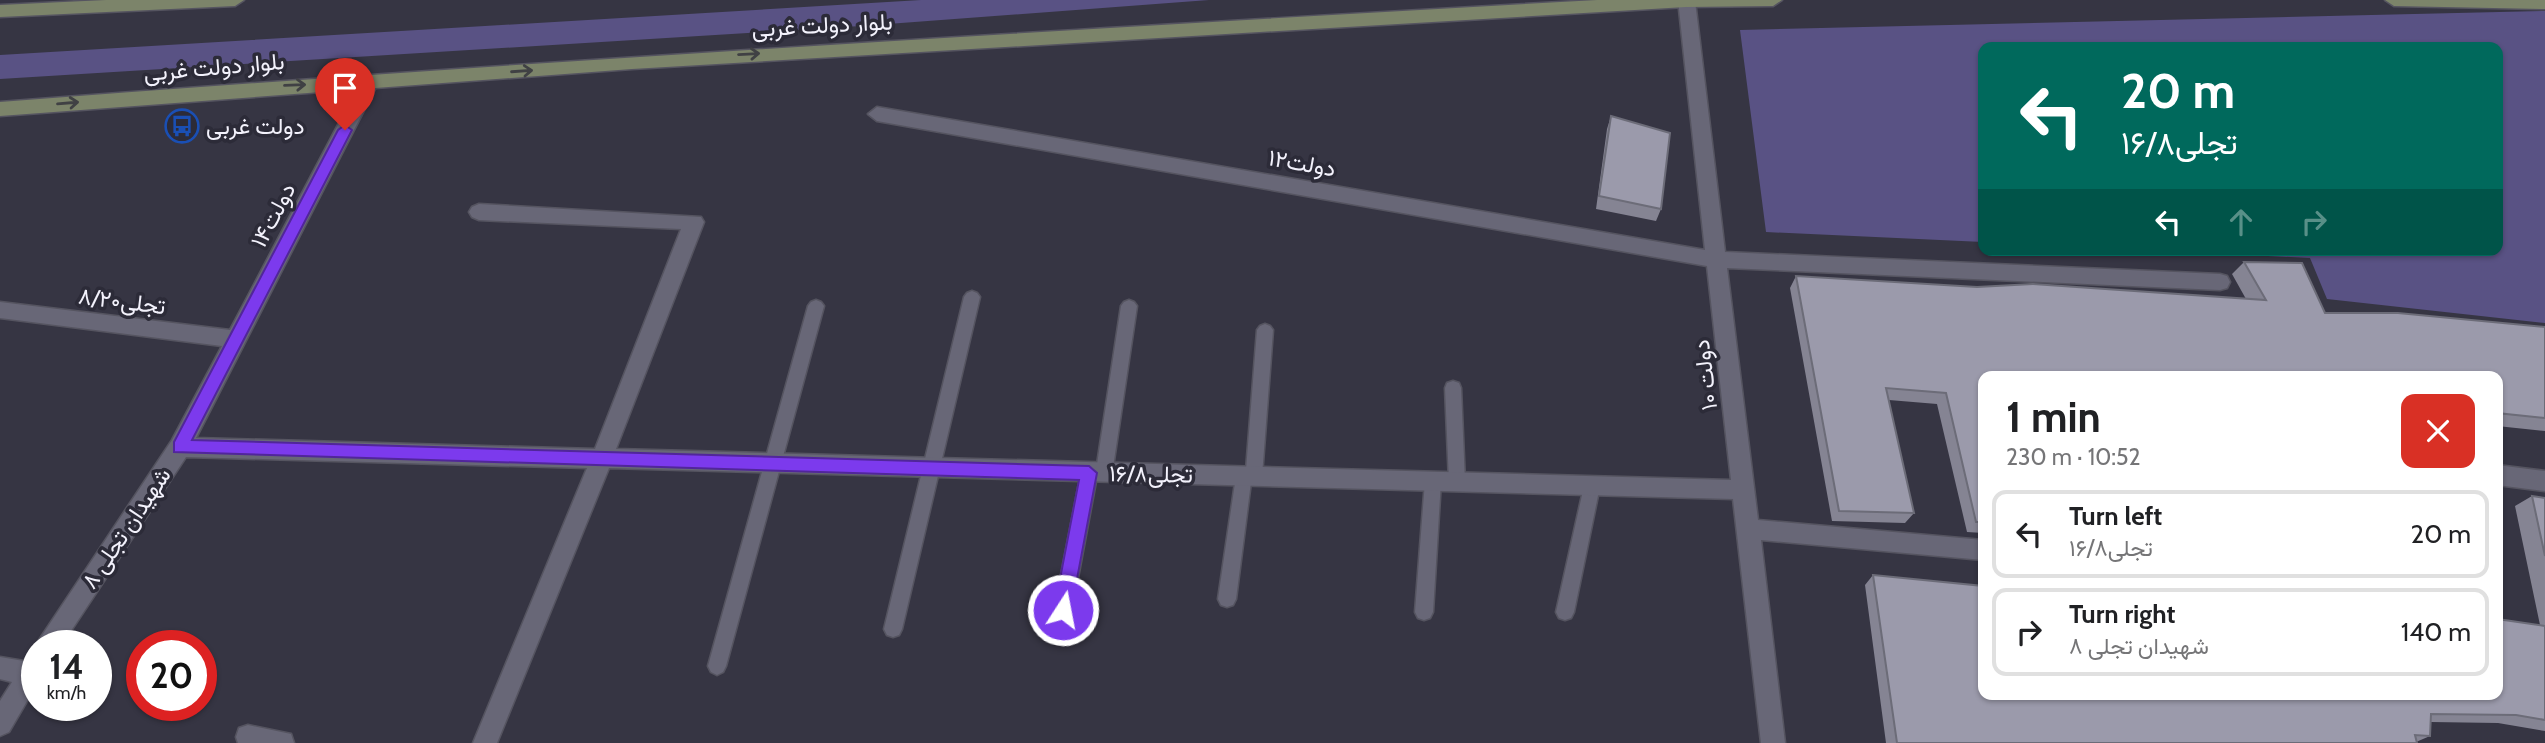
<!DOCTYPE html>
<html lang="en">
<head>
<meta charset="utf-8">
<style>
  :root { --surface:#fff; --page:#f2f2f2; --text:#202124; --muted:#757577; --line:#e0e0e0 }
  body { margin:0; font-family:Cabin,Vazirmatn,sans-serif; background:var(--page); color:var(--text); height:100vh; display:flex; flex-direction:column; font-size:26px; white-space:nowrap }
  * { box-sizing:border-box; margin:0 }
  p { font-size:23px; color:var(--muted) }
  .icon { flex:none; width:38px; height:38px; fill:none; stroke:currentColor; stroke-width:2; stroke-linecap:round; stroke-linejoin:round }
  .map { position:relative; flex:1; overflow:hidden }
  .drawer { position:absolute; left:1978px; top:371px; width:525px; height:329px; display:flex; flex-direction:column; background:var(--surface); border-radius:14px; box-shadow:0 2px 5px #0004 }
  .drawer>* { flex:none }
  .hud { position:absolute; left:1978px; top:42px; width:525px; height:214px; border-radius:14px; box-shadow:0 2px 5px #0004; background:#00695c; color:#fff; overflow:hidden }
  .speed { position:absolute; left:21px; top:630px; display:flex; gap:14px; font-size:35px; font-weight:700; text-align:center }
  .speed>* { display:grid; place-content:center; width:91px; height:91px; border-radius:50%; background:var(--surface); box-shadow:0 2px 5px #0004; line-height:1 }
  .speed small { font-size:18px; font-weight:400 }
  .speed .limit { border:10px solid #d22; background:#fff; color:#111 }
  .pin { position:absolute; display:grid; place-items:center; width:60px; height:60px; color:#fff; margin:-72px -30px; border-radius:50% 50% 50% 0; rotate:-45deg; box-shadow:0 0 7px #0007 }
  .pin .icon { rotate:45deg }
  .me { position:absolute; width:77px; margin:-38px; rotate:11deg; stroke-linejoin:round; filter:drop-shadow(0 0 5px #0008) }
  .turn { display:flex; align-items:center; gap:24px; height:147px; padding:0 28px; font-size:32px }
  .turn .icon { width:91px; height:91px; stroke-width:2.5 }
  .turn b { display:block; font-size:49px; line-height:60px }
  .lanes { display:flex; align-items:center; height:66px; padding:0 28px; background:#0003; justify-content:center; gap:35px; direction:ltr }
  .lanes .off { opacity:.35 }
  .round { display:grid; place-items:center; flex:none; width:74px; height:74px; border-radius:14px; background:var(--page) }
  .headline { display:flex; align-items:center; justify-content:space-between; height:119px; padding:0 28px }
  h1 { font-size:42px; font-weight:800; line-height:52px }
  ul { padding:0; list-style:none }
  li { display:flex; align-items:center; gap:21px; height:88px; margin:0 14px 10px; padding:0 14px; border:4px solid var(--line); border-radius:14px }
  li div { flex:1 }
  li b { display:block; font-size:26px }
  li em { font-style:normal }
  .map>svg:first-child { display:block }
  .green { fill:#595284 }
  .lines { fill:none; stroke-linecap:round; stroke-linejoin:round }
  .lane-casing { stroke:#555460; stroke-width:3 }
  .street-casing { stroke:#555460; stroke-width:3 }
  .secondary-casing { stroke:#555460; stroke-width:3 }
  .lane { fill:#686777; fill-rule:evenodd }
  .street { fill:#686777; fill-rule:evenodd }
  .secondary { fill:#7c846a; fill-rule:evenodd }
  .wall { fill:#858493 }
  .building { fill:#9b9aab; stroke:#6c6c78; stroke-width:2 }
  .oneway { stroke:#404144 }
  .route { fill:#7c3aed; stroke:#51269a; stroke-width:2 }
  .labels { text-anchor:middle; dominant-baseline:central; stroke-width:7; stroke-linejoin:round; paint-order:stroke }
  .street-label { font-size:23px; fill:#f3f2fc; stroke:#2c2b38 }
  .poi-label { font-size:23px; fill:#f3f2fc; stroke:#2c2b38; text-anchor:start }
</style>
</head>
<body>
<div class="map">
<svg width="2545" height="743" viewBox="0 0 2545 743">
  <rect width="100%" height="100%" fill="#363543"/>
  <path class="green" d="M921,0H1209L861,26L0,79V55Z
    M2545,11V323L2327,299L2310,258L2146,250H2497V47H1983V242L1766,232L1740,30Z"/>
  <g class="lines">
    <defs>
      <path id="lane" d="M972,291L977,293L980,297L902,629L899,635L893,637L887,635L884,629L964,297L967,293Z
        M816,300L821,302L824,306L726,666L723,672L717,675L711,672L708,666L808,306L811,302Z
        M1129,300L1134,302L1137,306L1112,474L1110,479L1104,481L1097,476L1072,610L1069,616L1063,618L1057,616L1054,610L1081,473L1083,468L1089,466L1096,471L1121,306L1124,302Z
        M1265,324L1270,326L1273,330L1262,476L1260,481L1251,482L1236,599L1233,605L1227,607L1221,605L1218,599L1236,476L1238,471L1246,470L1257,330L1260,326Z
        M1453,381L1459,383L1461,388L1465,482L1463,487L1457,489L1451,487L1449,482L1445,388L1447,383Z
        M1433,474L1439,476L1441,481L1433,612L1430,618L1424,620L1418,618L1415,612L1425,481L1427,476Z
        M1592,479L1598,481L1600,486L1574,612L1571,618L1565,620L1559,618L1556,612L1584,486L1586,481Z"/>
      <path id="street" d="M1678,0L1695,1L1725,252L2220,274L2227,276L2230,282L2227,288L2220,290L1727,268L1758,520L1983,540V560L1761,540L1785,743H1761L1733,499L609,468L497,743H473L587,468L186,457L61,646H37V650L35,646L172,440L222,346L0,318V302L230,330L360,83L369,76L378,83L196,438L595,449L681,229L479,220L472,217L469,212L472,207L479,204L701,217L704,222L616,449L1731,480L1707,266L877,121L868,114L877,107L1705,250Z
        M2497,465L2545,471V491L2497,485Z
        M37,650V684L9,732L0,736V701L12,682L0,679V657L24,661L29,653Z
        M248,725L291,734L294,743H238L236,737L239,728Z"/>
      <path id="secondary" d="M106,0H244L235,6L0,17V5Z
        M1597,0H1782L1773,6L1686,7L632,69L0,116V102C532,61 1064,30 1597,0Z
        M2385,0H2545V9L2394,6Z"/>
    </defs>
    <use href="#lane" class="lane-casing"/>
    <use href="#street" class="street-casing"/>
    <use href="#secondary" class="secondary-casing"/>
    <use href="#lane" class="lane"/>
    <use href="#street" class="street"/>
    <use href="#secondary" class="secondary"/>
  </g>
  <path class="wall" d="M1611,116L1661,209L1656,221L1596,209L1607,129Z
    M2244,262L2325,313L2545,327V431L2497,426V376H1983V533L1967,532L1937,404L1889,400L1914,513L1905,523L1832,521L1790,288L1796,276L1977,287L2246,299L2232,274Z
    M2532,496L2545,498V731L2498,723L2431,722L2430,736L2416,742L2417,743H1886L1865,585L1873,575L1983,586L2540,625L2515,506Z"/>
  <path class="building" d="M1611,116L1670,133L1661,209L1599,196Z
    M2244,262L2302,263L2325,313H2398L2545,327V418L2497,413V376H1983V522H1976L1946,393L1886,388L1914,513L1839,511L1796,276L1977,287L2033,284L2266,300Z
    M2532,496L2545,498V556Z
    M1873,575L1983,586V695H2497V619L2545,626V720L2516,715L2431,714L2430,736L2415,735L2417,743H1897Z"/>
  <defs><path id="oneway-shaft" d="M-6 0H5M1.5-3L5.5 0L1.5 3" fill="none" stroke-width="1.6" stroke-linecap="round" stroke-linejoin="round" transform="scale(1.75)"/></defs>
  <g class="oneway">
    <use href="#oneway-shaft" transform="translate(749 54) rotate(-3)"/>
    <use href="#oneway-shaft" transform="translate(522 71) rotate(-4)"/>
    <use href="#oneway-shaft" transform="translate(295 85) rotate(-2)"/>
    <use href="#oneway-shaft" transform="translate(68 103) rotate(-5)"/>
  </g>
  <path class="route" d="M345,125L352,130L192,440L1089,466L1097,473L1070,616H1057L1054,610L1079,480L174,452V442L338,130Z"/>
  <defs>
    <symbol id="bus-ring" viewBox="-11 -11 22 22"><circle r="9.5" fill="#2c2b38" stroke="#1a4fb4" stroke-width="1.5"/><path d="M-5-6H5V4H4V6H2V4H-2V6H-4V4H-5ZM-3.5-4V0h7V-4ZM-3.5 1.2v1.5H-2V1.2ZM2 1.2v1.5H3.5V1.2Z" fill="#1a4fb4"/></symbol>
  </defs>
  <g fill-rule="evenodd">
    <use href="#bus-ring" x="163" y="107" width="38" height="38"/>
  </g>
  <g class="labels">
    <g class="street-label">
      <text transform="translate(822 25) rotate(-3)">بلوار دولت غربی</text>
      <text transform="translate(214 67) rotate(-5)">بلوار دولت غربی</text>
      <text transform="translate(1302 163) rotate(10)">۱۲دولت</text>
      <text transform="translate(273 215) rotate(-62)">۱۴دولت</text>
      <text transform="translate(122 301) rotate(7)">تجلی۸/۲۰</text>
      <text transform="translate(1705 375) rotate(-97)">۱۰ دولت</text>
      <text transform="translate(1151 474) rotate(1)">تجلی۱۶/۸</text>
      <text transform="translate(126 528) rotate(-56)">شهیدان تجلی ۸</text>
    </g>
    <g class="poi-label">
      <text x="206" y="126">دولت غربی</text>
    </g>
  </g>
</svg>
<div class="speed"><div>14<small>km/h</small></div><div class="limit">20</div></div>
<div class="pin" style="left:345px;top:130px;background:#d93025"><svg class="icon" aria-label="arrive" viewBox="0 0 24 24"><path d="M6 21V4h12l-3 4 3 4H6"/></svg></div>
<svg class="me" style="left:1063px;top:610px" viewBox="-20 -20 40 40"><circle r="17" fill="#7c3aed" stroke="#fff" stroke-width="3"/><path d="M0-11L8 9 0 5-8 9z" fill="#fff"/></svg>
<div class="hud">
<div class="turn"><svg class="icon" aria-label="left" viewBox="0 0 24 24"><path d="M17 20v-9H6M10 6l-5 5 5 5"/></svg><div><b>20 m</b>تجلی۱۶/۸</div></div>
<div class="lanes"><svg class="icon" aria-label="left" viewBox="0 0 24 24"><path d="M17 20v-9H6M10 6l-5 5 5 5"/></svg><svg class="icon off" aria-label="ahead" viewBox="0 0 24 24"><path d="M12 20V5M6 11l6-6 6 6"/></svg><svg class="icon off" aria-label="right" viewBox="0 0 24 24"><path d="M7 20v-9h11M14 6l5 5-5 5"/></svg></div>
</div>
<section class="drawer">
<div class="headline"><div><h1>1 min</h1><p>230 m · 10:52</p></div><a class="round" style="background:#d93025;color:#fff"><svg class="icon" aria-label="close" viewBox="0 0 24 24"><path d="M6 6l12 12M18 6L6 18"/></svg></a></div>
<ul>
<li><svg class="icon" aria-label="left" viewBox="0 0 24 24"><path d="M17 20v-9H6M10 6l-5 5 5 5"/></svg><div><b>Turn left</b><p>تجلی۱۶/۸</p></div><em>20 m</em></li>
<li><svg class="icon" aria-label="right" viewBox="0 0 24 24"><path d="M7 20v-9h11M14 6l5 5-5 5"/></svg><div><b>Turn right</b><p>شهیدان تجلی ۸</p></div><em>140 m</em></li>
</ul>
</section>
</div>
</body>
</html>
